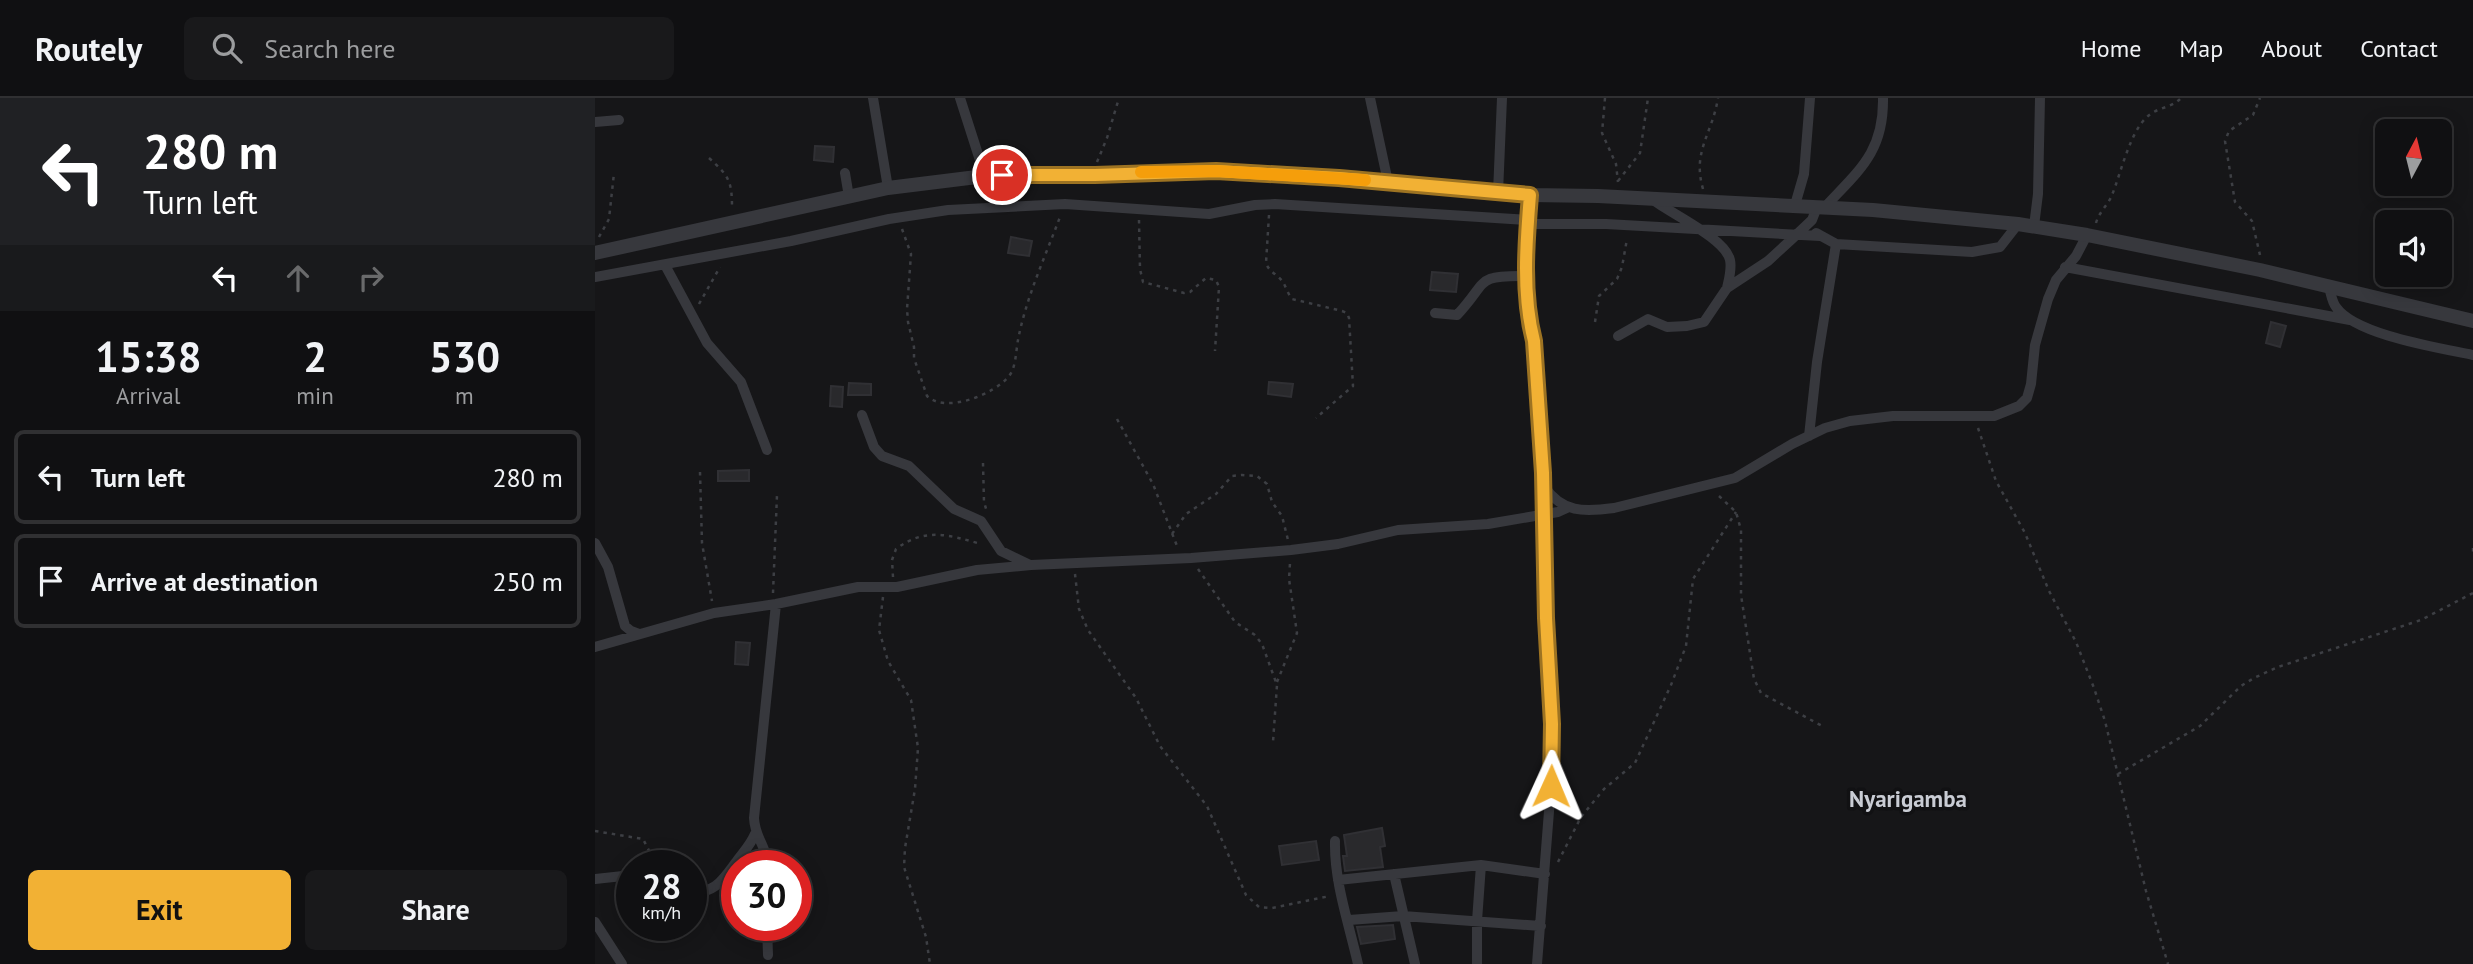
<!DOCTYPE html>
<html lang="en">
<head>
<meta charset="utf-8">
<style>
  :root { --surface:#101012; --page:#19191b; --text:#f1f3f6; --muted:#9c9d9f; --line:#303032; --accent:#f2b134 }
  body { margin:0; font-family:"PT Sans",sans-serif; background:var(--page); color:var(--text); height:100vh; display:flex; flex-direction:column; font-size:26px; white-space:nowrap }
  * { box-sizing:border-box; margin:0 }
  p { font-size:23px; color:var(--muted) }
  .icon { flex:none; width:38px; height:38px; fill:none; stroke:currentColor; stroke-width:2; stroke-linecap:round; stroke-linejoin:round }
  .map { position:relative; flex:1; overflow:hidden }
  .sheet { display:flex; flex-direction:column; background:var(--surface); width:595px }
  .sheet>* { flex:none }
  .banner { background:#202124; color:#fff; overflow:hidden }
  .needle { width:46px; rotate:7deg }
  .fabs { position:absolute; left:1780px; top:21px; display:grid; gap:14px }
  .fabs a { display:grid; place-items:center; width:77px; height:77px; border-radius:10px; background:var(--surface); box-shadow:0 4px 18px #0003,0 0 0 2px var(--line); font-size:35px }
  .speed { position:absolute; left:21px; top:752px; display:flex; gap:14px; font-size:35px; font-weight:700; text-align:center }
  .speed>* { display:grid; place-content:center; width:91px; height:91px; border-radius:50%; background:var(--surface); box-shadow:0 4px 18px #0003,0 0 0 2px var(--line); line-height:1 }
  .speed small { font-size:18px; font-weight:400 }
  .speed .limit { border:10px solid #d22; background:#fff; color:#111 }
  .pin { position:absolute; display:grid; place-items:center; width:60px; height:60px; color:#fff; margin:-30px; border:4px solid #fff; border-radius:50%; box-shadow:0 2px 7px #0007 }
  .me { position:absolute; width:77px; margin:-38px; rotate:1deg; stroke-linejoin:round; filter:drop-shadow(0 0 5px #0008) }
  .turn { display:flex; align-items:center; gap:24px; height:147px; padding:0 28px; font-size:32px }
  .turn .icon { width:91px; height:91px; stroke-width:2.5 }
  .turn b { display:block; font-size:49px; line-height:60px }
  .lanes { display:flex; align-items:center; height:66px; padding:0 28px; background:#0003; justify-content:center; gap:35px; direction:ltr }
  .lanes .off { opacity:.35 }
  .eta { display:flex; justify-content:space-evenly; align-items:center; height:119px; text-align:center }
  .eta b { font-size:42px; font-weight:800; line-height:49px }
  .cta { display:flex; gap:14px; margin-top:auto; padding:14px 28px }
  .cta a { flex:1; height:80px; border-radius:10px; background:var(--accent); color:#111; font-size:28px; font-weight:800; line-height:80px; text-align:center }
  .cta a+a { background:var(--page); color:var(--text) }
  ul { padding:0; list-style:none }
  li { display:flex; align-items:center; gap:21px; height:94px; margin:0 14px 10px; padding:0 14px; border:4px solid var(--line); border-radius:10px }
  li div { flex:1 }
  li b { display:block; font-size:26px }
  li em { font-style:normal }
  header { display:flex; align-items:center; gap:42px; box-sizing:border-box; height:98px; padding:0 35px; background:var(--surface); border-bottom:2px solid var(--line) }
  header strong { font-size:33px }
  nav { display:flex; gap:38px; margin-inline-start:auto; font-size:24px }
  .search { width:490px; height:63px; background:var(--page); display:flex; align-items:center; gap:18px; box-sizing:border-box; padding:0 24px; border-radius:10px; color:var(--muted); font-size:26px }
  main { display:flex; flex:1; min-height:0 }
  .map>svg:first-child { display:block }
  .building { fill:#29292c; stroke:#303034; stroke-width:2 }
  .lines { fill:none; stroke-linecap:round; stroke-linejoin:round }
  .path { stroke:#3d3f44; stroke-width:2.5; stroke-dasharray:3.5 5; stroke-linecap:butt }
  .minor { stroke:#37383d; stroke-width:10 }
  .tertiary { stroke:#37383d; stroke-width:14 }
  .route-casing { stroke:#9d7322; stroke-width:18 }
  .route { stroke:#f2b134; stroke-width:12 }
  .slow { stroke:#f59e0b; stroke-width:12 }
  .labels { text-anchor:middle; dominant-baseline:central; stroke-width:7; stroke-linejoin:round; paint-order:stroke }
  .quarter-label { font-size:23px; font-weight:bold; fill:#c9ccd4; stroke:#111113 }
</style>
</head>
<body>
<header>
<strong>Routely</strong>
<div class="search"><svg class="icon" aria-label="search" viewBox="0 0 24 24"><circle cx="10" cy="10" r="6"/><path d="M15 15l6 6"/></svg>Search here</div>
<nav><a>Home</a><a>Map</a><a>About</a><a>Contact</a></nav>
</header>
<main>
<section class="sheet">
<div class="banner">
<div class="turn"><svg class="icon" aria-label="left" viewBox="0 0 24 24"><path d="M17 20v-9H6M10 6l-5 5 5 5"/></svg><div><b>280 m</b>Turn left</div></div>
<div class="lanes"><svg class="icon" aria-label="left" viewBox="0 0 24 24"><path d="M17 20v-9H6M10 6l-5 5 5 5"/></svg><svg class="icon off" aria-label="ahead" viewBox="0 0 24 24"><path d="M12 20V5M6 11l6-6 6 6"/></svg><svg class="icon off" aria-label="right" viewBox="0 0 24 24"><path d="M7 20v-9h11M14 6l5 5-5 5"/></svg></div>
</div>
<div class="eta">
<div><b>15:38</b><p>Arrival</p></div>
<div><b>2</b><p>min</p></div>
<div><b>530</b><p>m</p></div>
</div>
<ul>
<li><svg class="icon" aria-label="left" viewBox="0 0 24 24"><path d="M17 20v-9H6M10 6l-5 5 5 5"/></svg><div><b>Turn left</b></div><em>280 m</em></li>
<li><svg class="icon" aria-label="arrive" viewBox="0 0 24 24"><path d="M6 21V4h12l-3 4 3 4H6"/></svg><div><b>Arrive at destination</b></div><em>250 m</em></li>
</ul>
<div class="cta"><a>Exit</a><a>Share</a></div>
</section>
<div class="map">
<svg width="1878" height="866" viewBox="0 0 1878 866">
  <rect width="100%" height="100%" fill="#161618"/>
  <path class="building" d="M220,48L239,49L238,64L219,62Z
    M416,139L437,143L434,158L413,155Z
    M837,174L863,176L861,194L835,192Z
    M1676,224L1691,228L1685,249L1671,245Z
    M674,284L698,286L696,299L673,296Z
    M254,285L276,286V297H253Z
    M236,288L248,289L247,309L235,308Z
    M154,372V383H123V373Z
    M141,544L155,545L153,567L140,566Z
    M787,730L790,748L785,749L788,769L750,773L748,758H752L749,737Z
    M721,743L724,762L687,767L684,748Z
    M798,827L800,841L766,846L762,829Z"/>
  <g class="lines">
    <path class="path" d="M1010,0L1007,35L1021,66L1023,84
      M114,60C134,78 137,83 137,110
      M502,64L512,40L524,0
      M1023,83L1045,55L1053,0
      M1108,91C1097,53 1117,37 1123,0
      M674,117L671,165C674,174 682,176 688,184C691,189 693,196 697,201L747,213L752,215L754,220L758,288L721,320
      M544,122L545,171L548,184L589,195L595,194L611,180L621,182L624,189L620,253
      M1501,125C1504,114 1513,107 1517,97C1526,75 1535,33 1553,18C1563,9 1577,10 1586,0
      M307,131L316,156L312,211L313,224L319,249V260L332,298C351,316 400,296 414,278C421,270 421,252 423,242C431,200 450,159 465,119
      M4,139L14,121L19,75
      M1665,157L1657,123L1640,104L1630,43L1634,33L1658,17L1665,0
      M104,206L125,169
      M1000,224L1004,198L1022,181L1027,169L1032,141
      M522,321L558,386L582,448
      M1383,330L1401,383L1430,435L1454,493L1481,544L1499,590L1510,623L1551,793L1573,866
      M388,365L389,404L392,414
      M105,374L107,445L117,503
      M1124,398L1141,414L1146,432V497L1159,581L1166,595L1229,629
      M577,436L591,416L621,396L637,378L647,377L662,378L672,386L677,404L687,418L693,442
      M1878,450V454
      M603,471L640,524L660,537L667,546L682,587L678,644
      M480,476L484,511L493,532L541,600L565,648L612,708L651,797L664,809L677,810L735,798
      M298,479L297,462L301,451C330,429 354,437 386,446
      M178,495L182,397
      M288,499L284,532L293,563L316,602L323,650L320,691L310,750L309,769L331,839L335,866
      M682,584L702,535L694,481L695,465
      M1523,676L1605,628L1646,588L1659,580L1683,569L1826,522L1878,495
      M0,733L48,741L62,768
      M963,764L986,719L1009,691L1040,665L1076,587L1091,548L1098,481L1141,414"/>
    <path class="minor" d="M278,0L293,90
      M365,0L390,78
      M775,0L793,84
      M0,24L24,22
      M250,75L254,99
      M903,95L907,0
      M935,97C931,145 927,196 938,243L948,375L951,520L957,626L956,688L942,866
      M1057,101C1076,116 1130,140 1135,162C1137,171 1134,181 1132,190
      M1200,107L1209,76L1215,0
      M1229,110C1263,73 1289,55 1288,0
      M933,126H1011L1225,138
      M1439,128L1443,96L1445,0
      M1221,135L1241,146L1377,154L1405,149L1423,126
      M70,167L112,245L146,284L172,352
      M1470,169L1755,222
      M0,179L196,143L294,121L353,112L470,106L614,116L660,107L680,106L933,122
      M1734,189C1736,196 1737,204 1741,209C1760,237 1845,250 1878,257
      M840,215L862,217C894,183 879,177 932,178
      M1023,238L1053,221L1072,229L1092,228L1109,224L1132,190L1173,163L1198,140L1217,122L1222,109
      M267,317L279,349L287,358L314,368L359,411L386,423L406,453L435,467
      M1214,338L1222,264L1241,146
      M949,388C967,415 989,414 1019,410L1140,380L1197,346L1230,330L1255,323L1298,318H1399L1424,308L1432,300L1436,286L1440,247L1453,201L1461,182L1481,158L1492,137
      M0,445L13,469L30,528L36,533L44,536
      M0,549L119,515L181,506L263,489H302L382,472L436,467L596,460L696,452L743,446L803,432L893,426L963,414L974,409
      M740,743C739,784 754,826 763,866
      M171,768C173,748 160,742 159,720L181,506
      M799,776L820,866
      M0,781L37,777
      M743,782L886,767L950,776
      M96,792C119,798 129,780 141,764C148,754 155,748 160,736
      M754,822L808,818L946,828
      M0,824L27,866
      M172,828L173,857
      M882,866V823L886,767"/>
    <path class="tertiary" d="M0,155L293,90L390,78L500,77L621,73L775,82L935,97L1003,98L1278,112L1423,126L1492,137L1665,172L1878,223"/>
  </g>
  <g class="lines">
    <defs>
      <path id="route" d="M407,77H500L621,73L744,80L935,97C931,145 927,196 939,243L948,375L951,520L957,626L956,688"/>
    </defs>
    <use href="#route" class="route-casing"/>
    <use href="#route" class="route"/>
    <path class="slow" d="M546,74L621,73L770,82"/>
  </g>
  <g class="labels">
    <g class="quarter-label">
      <text x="1313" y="700">Nyarigamba</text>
    </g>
  </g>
</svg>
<div class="fabs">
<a><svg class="needle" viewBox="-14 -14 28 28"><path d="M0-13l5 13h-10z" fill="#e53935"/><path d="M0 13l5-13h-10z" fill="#9c9d9f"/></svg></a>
<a><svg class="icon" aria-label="sound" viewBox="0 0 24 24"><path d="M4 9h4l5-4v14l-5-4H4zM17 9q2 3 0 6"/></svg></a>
</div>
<div class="speed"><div>28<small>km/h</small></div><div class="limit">30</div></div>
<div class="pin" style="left:407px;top:77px;background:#d93025"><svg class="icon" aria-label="arrive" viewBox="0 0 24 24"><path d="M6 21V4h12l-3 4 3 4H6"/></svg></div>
<svg class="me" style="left:956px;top:688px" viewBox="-20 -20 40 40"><path d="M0-17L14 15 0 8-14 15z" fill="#f2b134" stroke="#fff" stroke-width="4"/></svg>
</div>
</main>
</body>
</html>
